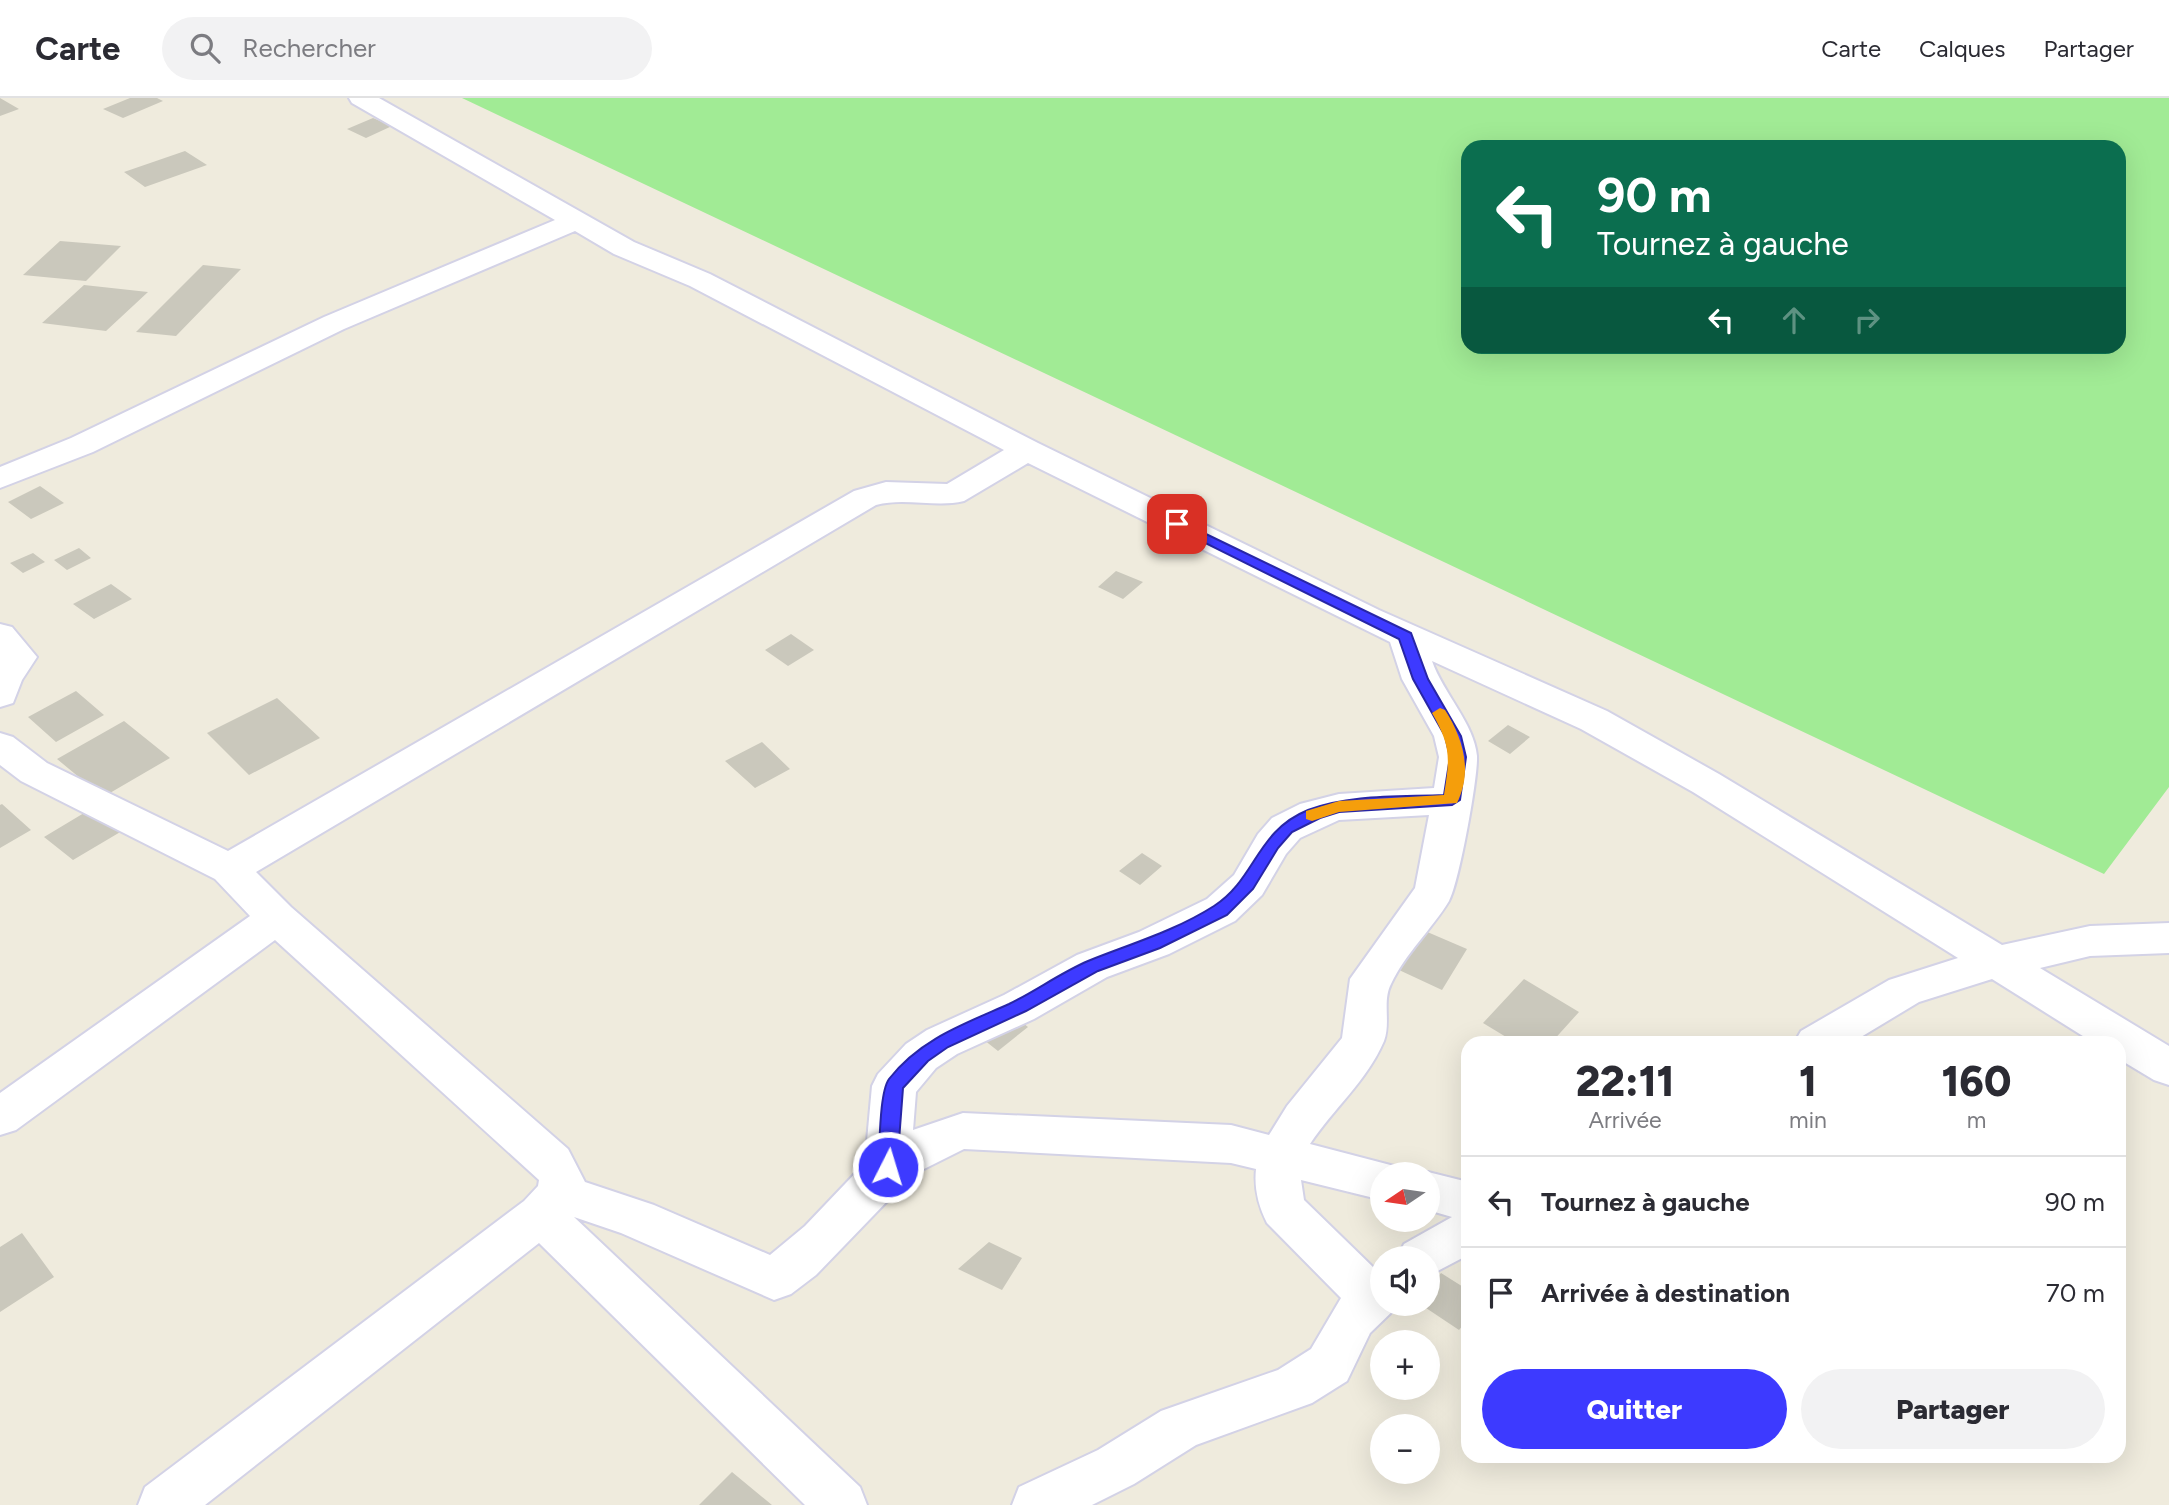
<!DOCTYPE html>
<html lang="fr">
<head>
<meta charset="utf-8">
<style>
  :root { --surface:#fff; --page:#f2f2f3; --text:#2b2b33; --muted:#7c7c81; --line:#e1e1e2; --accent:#3d3aff }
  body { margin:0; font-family:Figtree,sans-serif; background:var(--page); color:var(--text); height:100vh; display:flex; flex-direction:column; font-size:26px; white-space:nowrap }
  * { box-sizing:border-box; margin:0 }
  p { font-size:23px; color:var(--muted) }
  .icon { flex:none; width:38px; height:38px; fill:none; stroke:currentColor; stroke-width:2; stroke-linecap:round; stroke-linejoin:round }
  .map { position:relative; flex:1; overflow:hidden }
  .sheet { position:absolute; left:1461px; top:938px; width:665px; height:427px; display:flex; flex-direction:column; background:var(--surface); border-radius:21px; box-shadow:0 7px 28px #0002 }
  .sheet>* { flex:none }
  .banner { position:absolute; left:1461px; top:42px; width:665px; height:214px; border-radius:21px; box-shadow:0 7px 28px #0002; background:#0b6e4f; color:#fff; overflow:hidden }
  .needle { width:46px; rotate:257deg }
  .tools { position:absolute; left:1370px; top:1064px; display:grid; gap:14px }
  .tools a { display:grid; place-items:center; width:70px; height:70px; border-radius:50%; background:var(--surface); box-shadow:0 7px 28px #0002; font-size:35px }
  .pin { position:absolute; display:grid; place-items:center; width:60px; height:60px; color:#fff; margin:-30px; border-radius:14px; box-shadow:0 4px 10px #0006 }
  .me { position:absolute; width:77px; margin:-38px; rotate:5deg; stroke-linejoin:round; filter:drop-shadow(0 0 5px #0008) }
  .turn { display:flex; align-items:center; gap:24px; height:147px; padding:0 21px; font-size:32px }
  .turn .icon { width:91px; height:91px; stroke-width:2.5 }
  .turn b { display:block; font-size:49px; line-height:60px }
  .lanes { display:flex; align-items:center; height:66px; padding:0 21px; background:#0003; justify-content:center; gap:35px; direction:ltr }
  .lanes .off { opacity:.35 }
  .eta { display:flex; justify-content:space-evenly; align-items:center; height:119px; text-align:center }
  .eta b { font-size:42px; font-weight:800; line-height:49px }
  .action { display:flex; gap:14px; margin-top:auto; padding:14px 21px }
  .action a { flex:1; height:80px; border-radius:42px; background:var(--accent); color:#fff; font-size:28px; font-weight:800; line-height:80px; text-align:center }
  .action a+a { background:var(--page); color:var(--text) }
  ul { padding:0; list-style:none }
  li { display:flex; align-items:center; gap:21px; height:91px; padding:0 21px; border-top:2px solid var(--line) }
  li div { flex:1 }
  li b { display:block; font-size:26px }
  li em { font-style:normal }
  header { display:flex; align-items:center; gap:42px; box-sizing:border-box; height:98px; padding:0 35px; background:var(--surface); border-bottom:2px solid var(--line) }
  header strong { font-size:33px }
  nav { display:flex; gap:38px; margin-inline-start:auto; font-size:24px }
  .search { width:490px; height:63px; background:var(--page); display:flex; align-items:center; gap:18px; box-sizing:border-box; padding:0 24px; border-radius:38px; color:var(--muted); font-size:26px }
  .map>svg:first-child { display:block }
  .green { fill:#a1eb95; fill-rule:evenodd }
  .building { fill:#cac8bc }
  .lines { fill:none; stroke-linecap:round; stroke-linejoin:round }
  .minor-casing { stroke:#d3d2e6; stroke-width:4 }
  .minor { fill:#fff; fill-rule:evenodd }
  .route { fill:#3d3aff; stroke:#2826a6; stroke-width:2 }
  .slow { fill:#f59e0b }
</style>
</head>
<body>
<header>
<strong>Carte</strong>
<div class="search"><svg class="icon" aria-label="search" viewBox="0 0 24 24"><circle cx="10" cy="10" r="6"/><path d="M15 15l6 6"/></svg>Rechercher</div>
<nav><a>Carte</a><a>Calques</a><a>Partager</a></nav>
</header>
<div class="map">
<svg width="2169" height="1407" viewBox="0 0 2169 1407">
  <rect width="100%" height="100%" fill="#efebdd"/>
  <path class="green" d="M462,0H2169V689L2104,776ZM1468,49H2119V248H1468Z"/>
  <path class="building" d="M0,0L19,11L0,18Z
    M130,0H157L163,3L123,20L103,11Z
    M373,20L392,28L366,40L347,31Z
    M185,53L207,67L145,89L124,74Z
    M60,143L121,148L86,183L23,177Z
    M203,167L241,171L176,238L136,234Z
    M84,187L148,194L106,233L42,225Z
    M40,388L64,405L31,421L8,404Z
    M79,450L91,460L67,472L54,462Z
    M33,455L45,464L23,475L10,465Z
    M1116,473L1143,484L1123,501L1098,489Z
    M111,486L132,501L94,521L73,506Z
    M791,536L814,552L788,568L765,552Z
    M76,593L104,617L56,644L28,619Z
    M277,600L320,640L249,677L207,635Z
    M124,623L170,660L103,699L57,661Z
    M1508,627L1530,639L1510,656L1488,643Z
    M762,644L790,671L755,690L725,663Z
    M2,706L31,732L0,750V707Z
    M94,709L122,733L73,762L44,739Z
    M1142,755L1162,768L1140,787L1119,773Z
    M1425,833L1467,851L1442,892L1399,872Z
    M1524,881L1579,914L1551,945H1516L1483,925Z
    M1000,907L1028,929L998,953L970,931Z
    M22,1135L54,1179L0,1214V1149Z
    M989,1144L1022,1160L1002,1192L958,1171Z
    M1441,1175L1468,1192V1221L1459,1232L1420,1206H1428V1190Z
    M732,1374L772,1407H699Z"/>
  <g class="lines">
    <defs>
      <path id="minor" d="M349,0H379L634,144L710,176L1038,345L1379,512L1607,613L1719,676L2002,847L2090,828L2169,825V855L2090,858L2040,870L2169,948V987L2154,982L2119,961V945H2094L1992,881L1919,904L1851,945H1794L1801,933L1889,882L1958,860L1693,694L1581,631L1432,563C1443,595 1474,625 1477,658C1478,680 1459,785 1449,803C1432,831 1405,856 1391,886C1382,903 1391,925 1384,943C1367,983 1333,1011 1310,1046L1398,1069L1402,1076H1382V1102L1301,1082L1304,1102L1377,1173L1382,1171V1206H1400L1370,1235L1347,1283L1312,1305L1196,1347L1134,1386L1092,1407H1012L1019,1389L1098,1352L1161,1313L1278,1272L1311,1251L1341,1200L1267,1125C1258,1107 1254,1090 1256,1071L1231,1065L964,1051L920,1073L898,1092L816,1177L791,1196L774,1202L621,1135L574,1119L860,1389L867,1407H805L539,1145L205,1407H138L145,1389L524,1103L538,1088L539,1082L275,842L16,1032L0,1037V995L250,818L215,781L21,683L0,667V635L13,639L47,665L228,753L854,393L886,384L947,386L1004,352L690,188L614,156L575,133L344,231L93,354L0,390V369L71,340L324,219L555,122L352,5ZM1028,365L1390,544L1402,581L1434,638L1439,659L1434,690L1339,696L1300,706L1272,720L1258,736L1234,777L1207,801L1139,834L1077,857L1004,897L927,932L906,946L878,976L872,988L865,1065L805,1128L770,1157L654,1107L585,1084L568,1051L291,809L256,774L876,407C905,399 936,410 964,403ZM1429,717L1415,790L1350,881L1342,940L1287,1008L1269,1037L1231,1027L963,1015L913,1032L916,994L936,970L957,956L1034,921L1107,879L1169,856L1235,823L1262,797L1286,756L1300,740L1339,722Z
        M0,526L12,529L37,559L22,582L13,605L0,609Z
        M1428,1074L1468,1084V1157L1428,1178V1160H1397L1404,1146L1452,1119L1428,1112V1076H1421Z"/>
    </defs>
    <use href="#minor" class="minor-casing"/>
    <use href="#minor" class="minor"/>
  </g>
  <path class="route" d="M1177,422L1411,535L1428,581L1461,638L1466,659L1460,702L1452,707L1339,714L1320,720L1292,734L1278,750L1253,791L1227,817L1160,850L1098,873L1026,913L948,949L928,963L903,990L897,1069L894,1075H881L878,1069C880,1050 879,995 889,981C920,941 964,926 1009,906C1036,893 1060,875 1088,863C1130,846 1175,833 1214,808C1256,781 1256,733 1308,712C1350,696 1400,699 1444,697L1450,659L1445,638L1413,581L1399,541L1173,429L1171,426Z"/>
  <path class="slow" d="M1440,610L1445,612C1463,640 1473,673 1457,705L1339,714L1312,723L1306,721V713L1339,703L1444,697C1450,660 1451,648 1432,615Z"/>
</svg>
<div class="tools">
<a><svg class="needle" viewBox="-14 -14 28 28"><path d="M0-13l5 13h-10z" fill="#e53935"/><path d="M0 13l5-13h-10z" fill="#7c7c81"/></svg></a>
<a><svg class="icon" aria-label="sound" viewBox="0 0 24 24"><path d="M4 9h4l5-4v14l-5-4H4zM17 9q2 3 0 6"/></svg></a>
<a>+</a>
<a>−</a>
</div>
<div class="pin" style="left:1177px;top:426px;background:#d93025"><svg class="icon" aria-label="arrive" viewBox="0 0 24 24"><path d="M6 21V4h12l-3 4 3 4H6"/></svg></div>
<svg class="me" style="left:888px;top:1069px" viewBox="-20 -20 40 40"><circle r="17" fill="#3d3aff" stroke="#fff" stroke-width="3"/><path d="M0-11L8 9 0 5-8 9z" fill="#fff"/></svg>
<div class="banner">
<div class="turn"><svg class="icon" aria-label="left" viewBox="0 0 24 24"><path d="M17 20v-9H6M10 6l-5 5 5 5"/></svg><div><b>90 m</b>Tournez à gauche</div></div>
<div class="lanes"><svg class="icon" aria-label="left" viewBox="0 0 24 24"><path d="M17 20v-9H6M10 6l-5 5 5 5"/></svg><svg class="icon off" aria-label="ahead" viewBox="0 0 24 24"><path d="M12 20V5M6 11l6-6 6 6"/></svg><svg class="icon off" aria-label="right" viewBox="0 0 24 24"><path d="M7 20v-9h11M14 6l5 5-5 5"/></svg></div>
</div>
<section class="sheet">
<div class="eta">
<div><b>22:11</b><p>Arrivée</p></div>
<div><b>1</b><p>min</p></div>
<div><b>160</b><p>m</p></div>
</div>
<ul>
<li><svg class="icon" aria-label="left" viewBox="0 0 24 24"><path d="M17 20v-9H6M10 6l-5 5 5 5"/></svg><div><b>Tournez à gauche</b></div><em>90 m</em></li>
<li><svg class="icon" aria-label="arrive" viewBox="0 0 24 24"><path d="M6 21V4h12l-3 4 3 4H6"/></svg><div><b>Arrivée à destination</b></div><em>70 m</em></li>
</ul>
<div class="action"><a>Quitter</a><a>Partager</a></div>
</section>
</div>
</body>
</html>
